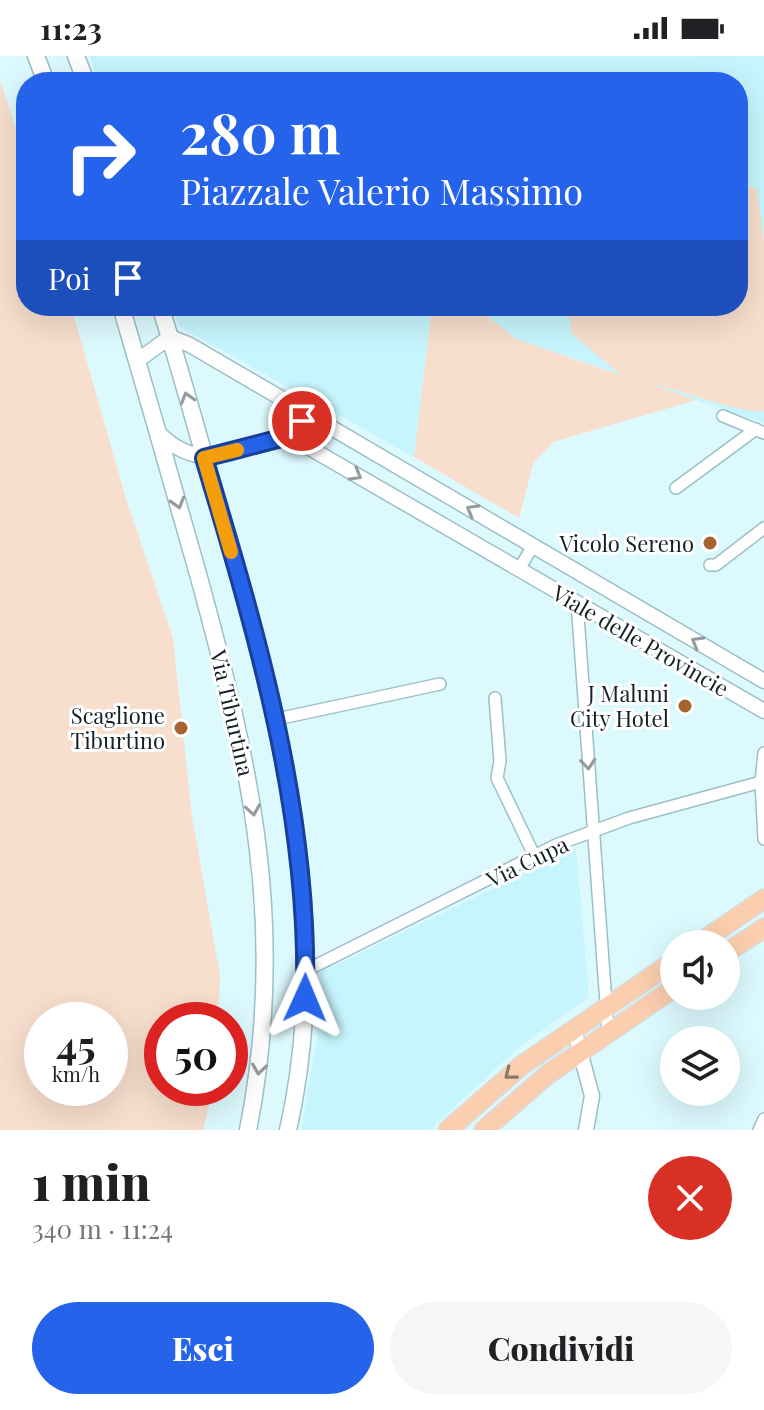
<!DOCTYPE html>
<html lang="it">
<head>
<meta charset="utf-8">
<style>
  :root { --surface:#fff; --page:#f6f6f6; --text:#202124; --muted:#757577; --accent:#2563eb }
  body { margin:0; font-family:"Playfair Display",serif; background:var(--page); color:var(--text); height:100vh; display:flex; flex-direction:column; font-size:30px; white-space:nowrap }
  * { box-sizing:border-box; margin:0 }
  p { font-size:26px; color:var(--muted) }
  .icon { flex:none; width:44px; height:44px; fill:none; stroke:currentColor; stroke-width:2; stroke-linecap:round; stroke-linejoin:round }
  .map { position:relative; height:1074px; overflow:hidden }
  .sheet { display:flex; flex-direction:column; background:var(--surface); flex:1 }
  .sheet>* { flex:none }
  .banner { position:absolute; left:16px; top:16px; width:732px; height:244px; border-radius:32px; box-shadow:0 8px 32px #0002; background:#2563eb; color:#fff; overflow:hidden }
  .controls { position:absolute; left:660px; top:874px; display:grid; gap:16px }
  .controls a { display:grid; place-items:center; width:80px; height:80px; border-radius:50%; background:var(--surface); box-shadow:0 8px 32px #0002; font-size:40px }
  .speed { position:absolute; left:24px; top:946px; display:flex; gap:16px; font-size:40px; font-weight:700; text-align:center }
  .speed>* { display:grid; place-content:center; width:104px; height:104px; border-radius:50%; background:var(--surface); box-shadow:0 8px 32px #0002; line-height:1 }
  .speed small { font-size:20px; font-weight:400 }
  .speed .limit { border:12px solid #d22; background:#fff; color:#111 }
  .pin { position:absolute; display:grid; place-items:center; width:68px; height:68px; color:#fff; margin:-34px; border:4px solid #fff; border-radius:50%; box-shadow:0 2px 8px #0007 }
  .me { position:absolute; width:88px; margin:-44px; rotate:1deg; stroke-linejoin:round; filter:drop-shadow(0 0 6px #0008) }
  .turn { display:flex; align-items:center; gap:28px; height:168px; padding:0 32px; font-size:36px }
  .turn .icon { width:104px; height:104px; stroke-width:2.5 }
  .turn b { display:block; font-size:56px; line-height:68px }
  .then { display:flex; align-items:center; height:76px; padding:0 32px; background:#0003; gap:16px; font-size:30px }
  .round { display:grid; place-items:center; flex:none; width:84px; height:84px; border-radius:42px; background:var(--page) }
  .summary { display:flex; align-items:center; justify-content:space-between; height:136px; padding:0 32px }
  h1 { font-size:48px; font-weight:800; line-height:60px }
  .action { display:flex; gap:16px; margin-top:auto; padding:16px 32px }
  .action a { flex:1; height:92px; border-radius:48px; background:var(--accent); color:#fff; font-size:32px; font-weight:800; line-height:92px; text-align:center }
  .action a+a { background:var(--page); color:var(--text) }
  .status { display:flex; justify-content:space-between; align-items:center; height:56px; padding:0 40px; background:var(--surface); direction:ltr }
  .status svg { height:22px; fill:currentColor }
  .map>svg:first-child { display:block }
  .built { fill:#c7f5fd }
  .green { fill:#f7decd; fill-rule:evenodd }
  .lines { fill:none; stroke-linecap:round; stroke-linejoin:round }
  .minor-casing { stroke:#9cbfc6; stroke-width:14 }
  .tertiary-casing { stroke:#9cbfc6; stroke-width:17 }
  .secondary-casing { stroke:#9cbfc6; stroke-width:19 }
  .primary-casing { stroke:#dadcdc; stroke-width:21 }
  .minor { stroke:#fff; stroke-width:11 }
  .tertiary { stroke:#fff; stroke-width:14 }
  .secondary { stroke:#fff; stroke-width:16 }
  .primary { stroke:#fbceaf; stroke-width:18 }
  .oneway { stroke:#969c9d }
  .oneway2 { stroke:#88786a }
  .route-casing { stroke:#184099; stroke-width:20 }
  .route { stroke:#2563eb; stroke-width:14 }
  .slow { stroke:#f59e0b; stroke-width:14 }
  .poi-dot { fill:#a56330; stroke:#fff; stroke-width:3 }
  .labels { text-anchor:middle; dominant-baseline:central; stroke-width:6; stroke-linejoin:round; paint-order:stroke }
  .poi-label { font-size:22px; fill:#152225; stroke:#fff; text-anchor:end }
  .street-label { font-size:22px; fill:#152225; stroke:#fff }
</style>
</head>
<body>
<div class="status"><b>11:23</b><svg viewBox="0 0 49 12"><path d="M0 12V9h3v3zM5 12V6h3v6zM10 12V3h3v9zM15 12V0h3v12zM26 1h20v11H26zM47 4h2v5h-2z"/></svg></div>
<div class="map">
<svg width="764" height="1074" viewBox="0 0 764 1074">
  <rect width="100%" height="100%" fill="#dcf9fe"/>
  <path class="built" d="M90,0H764V367L516,283L475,250H738V26H98Z
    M173,250H432L414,401L180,271Z
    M576,792L589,941L518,992L430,1074H301L317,982L321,908L334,910Z"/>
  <path class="green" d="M0,25L26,103V250H71L126,443L173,582L192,761L220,919L218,964H162V1032H213L203,1074H0ZM110,964V1032H42V964Z
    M738,127L757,133L764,186V355C746,360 676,332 651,328L696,344L553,386L533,408L519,462L414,401L432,250H475L516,283L621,319L572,278L567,250H738Z"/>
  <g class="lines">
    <defs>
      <path id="minor" d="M723,360L764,377
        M289,380L300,371L302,354
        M676,432L756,373
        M710,509H716L764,472
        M519,513L533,490
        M577,546L608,975
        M495,642L500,705L497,722L534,799
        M277,663L440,628
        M764,697L761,726L764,783
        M305,915L556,789L629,762L761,726
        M759,1074L764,1063"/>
      <path id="tertiary" d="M137,305L170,281L190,289L764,625
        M158,376C200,420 237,393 289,380L764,655
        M574,973L592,1040L586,1074"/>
      <path id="secondary" d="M36,0L46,26
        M76,0L86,26
        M121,250C147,339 173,429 198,518C251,711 288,873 248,1074
        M160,250C183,321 202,394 223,466C279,662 335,869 288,1074"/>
      <path id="primary" d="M698,888L764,843
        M726,897L764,872
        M448,1074L521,1010L674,905
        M484,1074L547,1019L674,932"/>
    </defs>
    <use href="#minor" class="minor-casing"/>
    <use href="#tertiary" class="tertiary-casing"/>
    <use href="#secondary" class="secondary-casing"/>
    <use href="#primary" class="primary-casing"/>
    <use href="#minor" class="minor"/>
    <use href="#tertiary" class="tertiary"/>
    <use href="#secondary" class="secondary"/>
    <use href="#primary" class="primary"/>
  </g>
  <defs><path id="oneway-chevron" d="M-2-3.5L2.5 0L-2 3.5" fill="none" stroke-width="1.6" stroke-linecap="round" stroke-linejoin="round" transform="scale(2)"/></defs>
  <g class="oneway">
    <use href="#oneway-chevron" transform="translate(187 342) rotate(-106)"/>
    <use href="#oneway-chevron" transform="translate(356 419) rotate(30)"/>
    <use href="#oneway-chevron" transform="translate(178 447) rotate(74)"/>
    <use href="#oneway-chevron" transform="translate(472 454) rotate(-150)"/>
    <use href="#oneway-chevron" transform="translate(697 586) rotate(-150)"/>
    <use href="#oneway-chevron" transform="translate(588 708) rotate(85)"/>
    <use href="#oneway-chevron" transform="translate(253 754) rotate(81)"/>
    <use href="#oneway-chevron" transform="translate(259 1013) rotate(98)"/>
  </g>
  <use class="oneway2" href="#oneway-chevron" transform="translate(510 1018) rotate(142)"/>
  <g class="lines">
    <defs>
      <path id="route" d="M302,365L289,380L204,402C257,578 310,756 305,942"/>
    </defs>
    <use href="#route" class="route-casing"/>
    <use href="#route" class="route"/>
    <path class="slow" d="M231,496L204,402L237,394"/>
  </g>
  <g class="poi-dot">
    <circle cx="710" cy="487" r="8"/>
    <circle cx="685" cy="650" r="8"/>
    <circle cx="181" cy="672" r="8"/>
  </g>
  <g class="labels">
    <g class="poi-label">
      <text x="694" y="487">Vicolo Sereno</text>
      <text x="669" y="637">J Maluni<tspan x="669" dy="25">City Hotel</tspan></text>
      <text x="165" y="659">Scaglione<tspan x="165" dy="25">Tiburtino</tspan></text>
    </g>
    <g class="street-label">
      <text transform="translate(641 584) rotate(30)">Viale delle Provincie</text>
      <text transform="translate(233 657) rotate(77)">Via Tiburtina</text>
      <text transform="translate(527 805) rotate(-26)">Via Cupa</text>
    </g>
  </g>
</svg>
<div class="controls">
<a><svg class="icon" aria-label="sound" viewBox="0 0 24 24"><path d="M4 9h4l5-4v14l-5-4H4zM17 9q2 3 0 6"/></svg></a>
<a><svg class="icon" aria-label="layers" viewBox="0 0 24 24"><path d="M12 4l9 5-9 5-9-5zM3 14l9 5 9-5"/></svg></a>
</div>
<div class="speed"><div>45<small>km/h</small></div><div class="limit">50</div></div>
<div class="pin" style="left:302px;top:365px;background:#d93025"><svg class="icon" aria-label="arrive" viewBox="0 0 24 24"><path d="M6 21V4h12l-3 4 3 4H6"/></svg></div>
<svg class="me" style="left:305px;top:942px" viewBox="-20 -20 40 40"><path d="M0-17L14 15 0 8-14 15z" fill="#2563eb" stroke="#fff" stroke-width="4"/></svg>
<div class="banner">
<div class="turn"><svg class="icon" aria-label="right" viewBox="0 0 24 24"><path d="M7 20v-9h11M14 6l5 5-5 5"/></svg><div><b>280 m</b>Piazzale Valerio Massimo</div></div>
<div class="then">Poi<svg class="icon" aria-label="arrive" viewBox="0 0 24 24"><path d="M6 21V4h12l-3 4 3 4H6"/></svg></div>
</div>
</div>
<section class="sheet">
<div class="summary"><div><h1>1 min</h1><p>340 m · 11:24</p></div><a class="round" style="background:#d93025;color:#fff"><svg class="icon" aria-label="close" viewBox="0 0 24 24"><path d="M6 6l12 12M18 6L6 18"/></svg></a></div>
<div class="action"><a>Esci</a><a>Condividi</a></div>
</section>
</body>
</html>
